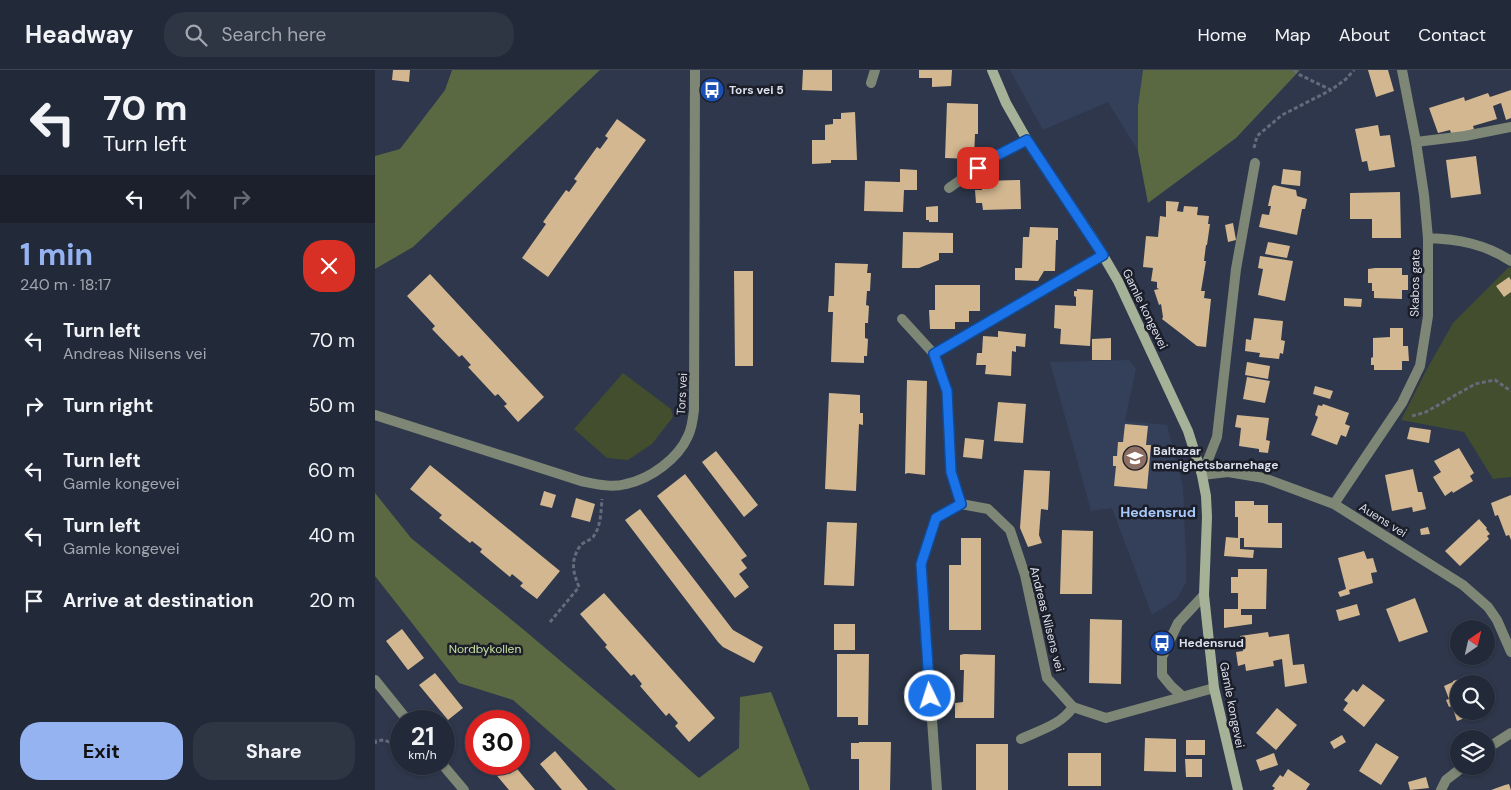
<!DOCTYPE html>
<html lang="en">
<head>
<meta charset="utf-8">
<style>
  :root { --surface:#222938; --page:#2e3543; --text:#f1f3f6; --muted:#a2a6ae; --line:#3f4553; --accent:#95b2f1 }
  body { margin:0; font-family:"DM Sans",sans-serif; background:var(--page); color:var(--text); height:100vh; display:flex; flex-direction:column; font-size:19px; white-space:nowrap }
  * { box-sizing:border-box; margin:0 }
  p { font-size:16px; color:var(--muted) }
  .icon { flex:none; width:28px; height:28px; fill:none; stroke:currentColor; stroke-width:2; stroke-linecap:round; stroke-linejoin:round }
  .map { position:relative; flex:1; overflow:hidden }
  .side { display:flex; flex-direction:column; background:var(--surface); width:375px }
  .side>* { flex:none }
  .guide { background:#222938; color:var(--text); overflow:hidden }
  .needle { width:32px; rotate:34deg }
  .tools { position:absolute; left:1075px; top:550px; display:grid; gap:10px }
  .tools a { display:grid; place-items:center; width:45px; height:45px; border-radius:50%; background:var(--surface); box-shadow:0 1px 4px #0004,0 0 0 1px var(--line); font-size:25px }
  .speed { position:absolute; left:15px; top:640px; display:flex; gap:10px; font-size:25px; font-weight:700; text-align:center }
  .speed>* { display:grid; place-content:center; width:65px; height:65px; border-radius:50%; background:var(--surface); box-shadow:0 1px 4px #0004,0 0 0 1px var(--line); line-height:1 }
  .speed small { font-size:12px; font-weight:400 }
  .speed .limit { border:8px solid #d22; background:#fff; color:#111 }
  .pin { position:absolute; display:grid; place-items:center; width:42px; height:42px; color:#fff; margin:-21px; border-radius:10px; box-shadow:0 2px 8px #0006 }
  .me { position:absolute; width:55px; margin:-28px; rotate:356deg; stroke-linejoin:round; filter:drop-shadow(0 0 4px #0008) }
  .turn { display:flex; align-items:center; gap:18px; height:105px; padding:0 20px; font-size:22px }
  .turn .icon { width:65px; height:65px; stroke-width:2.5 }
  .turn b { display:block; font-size:35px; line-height:42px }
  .lanes { display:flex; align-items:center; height:48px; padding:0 20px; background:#0003; justify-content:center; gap:25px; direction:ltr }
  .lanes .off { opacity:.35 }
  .round { display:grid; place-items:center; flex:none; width:52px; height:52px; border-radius:20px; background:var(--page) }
  .summary { display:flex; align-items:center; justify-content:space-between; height:85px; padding:0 20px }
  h1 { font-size:30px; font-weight:700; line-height:38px; color:var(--accent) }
  .button { display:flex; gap:10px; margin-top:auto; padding:10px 20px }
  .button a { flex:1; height:58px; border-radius:20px; background:var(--accent); color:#111; font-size:20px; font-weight:700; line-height:58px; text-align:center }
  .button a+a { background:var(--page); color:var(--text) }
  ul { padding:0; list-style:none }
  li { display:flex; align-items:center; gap:15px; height:65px; padding:0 20px }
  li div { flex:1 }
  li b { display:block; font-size:19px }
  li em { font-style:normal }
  header { display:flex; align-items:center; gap:30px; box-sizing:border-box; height:70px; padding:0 25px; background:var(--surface); border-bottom:1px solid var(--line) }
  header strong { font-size:24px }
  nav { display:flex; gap:28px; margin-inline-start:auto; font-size:18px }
  .search { width:350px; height:45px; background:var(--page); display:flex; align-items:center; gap:12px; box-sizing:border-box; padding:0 18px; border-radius:20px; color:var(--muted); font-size:19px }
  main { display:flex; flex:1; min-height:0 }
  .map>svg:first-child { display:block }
  .built { fill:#343f59 }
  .green { fill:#434e2e }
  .forest { fill:#5b6943 }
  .building { fill:#d2b791 }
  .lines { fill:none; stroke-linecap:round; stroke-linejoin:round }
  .path { stroke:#646b7d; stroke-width:3; stroke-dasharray:4 2.5; stroke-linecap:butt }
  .lane { stroke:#7e8675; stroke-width:10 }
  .street { stroke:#7e8675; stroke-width:10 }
  .secondary { stroke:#a5b297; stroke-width:10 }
  .route-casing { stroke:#114b97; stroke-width:12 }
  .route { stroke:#1a73e8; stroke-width:9 }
  .labels { text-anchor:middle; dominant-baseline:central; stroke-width:5; stroke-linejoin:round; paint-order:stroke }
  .poi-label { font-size:12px; font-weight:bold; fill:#dadfed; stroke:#1b1e28; text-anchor:start }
  .street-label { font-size:12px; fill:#dadfed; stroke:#1b1e28 }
  .park-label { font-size:12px; fill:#cae2a1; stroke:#1b1e28 }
  .neighbourhood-label { font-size:14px; font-weight:bold; fill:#a8c9fb; stroke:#1b1e28 }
</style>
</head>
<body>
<header>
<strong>Headway</strong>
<div class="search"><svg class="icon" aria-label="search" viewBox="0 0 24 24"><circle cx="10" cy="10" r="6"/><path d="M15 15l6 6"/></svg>Search here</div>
<nav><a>Home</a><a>Map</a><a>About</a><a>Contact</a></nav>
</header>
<main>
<section class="side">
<div class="guide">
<div class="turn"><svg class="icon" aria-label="left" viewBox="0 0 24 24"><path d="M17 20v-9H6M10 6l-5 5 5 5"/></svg><div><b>70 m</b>Turn left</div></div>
<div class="lanes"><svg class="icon" aria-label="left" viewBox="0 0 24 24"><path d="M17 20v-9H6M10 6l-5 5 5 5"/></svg><svg class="icon off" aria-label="ahead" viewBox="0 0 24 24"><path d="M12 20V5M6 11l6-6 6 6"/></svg><svg class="icon off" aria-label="right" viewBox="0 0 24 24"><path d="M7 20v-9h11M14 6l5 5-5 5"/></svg></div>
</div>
<div class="summary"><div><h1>1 min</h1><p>240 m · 18:17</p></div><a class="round" style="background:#d93025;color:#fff"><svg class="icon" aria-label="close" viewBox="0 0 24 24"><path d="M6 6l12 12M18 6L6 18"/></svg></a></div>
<ul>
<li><svg class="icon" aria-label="left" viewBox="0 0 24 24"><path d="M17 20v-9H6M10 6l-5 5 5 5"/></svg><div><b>Turn left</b><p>Andreas Nilsens vei</p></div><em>70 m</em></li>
<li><svg class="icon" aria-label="right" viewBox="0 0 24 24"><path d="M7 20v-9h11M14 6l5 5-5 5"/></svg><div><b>Turn right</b></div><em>50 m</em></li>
<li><svg class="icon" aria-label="left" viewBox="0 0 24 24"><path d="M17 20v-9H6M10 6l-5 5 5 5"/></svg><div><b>Turn left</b><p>Gamle kongevei</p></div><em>60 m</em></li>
<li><svg class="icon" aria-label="left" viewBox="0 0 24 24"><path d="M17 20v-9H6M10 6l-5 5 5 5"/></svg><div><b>Turn left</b><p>Gamle kongevei</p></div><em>40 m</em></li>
<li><svg class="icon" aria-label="arrive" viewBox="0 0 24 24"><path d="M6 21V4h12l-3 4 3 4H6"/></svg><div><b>Arrive at destination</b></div><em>20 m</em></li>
</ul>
<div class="button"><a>Exit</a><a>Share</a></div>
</section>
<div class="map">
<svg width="1136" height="720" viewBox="0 0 1136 720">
  <rect width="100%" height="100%" fill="#2e374b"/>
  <path class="built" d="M635,0H768L763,36V81L733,32L668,60Z
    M754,290L761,299L750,351L792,355L808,417L811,483V512L802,529L777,545L737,438L716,441L675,292Z"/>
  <path class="green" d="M1134,197L1136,198V407L1118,409L1089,362L1026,350L1052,299L1078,253Z
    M248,303L296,339L298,347L277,374L253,390L232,388L199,359Z"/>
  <path class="forest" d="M77,0H225L38,177L0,199V86L25,79L70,20Z
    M768,0H925L861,68L773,133L763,81V36Z
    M0,423L36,468L149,560L324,708L364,678L365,627L396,622L435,720H241L138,630L84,613L0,506Z"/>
  <path class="building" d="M18,0H35L34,12L17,10Z
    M428,0H457V21L427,20Z
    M544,0H577L576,16L557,17V8H544Z
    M993,0H1013L1019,21L1001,27Z
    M1136,20V48L1131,50L1126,33L1118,36L1122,49L1098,56L1099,59L1077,66L1075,60L1063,63L1054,38L1089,27L1090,31L1113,23L1115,27Z
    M572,33L603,34V64H600L599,89L570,88Z
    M480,42L482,90H456V93L437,94V70H450V55L458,54V49H466V43Z
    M242,49L271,70L173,207L147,188L171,154L168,152L191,120L194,122L202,111L199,109L222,77L225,79L233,68L230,66Z
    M1003,55L1005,66L1015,65L1020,97L994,101L992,91L987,92L980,59Z
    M1101,86L1106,124L1076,128L1071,90Z
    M525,99L542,100V120H529L528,142L489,141L490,111L525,112Z
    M908,99L926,101L925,116L906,114Z
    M645,110L646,139L608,140L607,133H601L600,120H607V111Z
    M899,115L921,120L922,126L932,129L930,139H927L922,165L884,157L887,144L894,145L896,136H893L897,117Z
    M1025,122L1026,168H997V149H975V123Z
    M791,131L804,132L802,141L808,142L809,136L823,137L822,145L834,146L833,154H835L832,175H831L829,191H831L826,221H830L829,228L836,229L831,277L822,276L787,249L788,247L786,234L784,235L779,220L784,219L782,218V212L776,211L778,198L768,197L771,166L783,167L785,146L791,147Z
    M563,136V152H554V150H551V137Z
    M858,153L861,170L853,172L850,155Z
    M655,157L683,158V170H681L680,201H669L663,211L640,210V198H647L648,167H654Z
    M528,162L578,163V183H564V190L544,198H527Z
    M893,172L915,176L912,188L890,184Z
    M885,186L918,191L910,231L883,225L888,199L883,198Z
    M460,193L493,194L492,203H496L495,221H492L491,235L494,236L493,253H490V268L493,269L492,286H489V293L456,292L458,242H453L454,226H459Z
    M1000,198H1027V205H1033V220H1027V229L999,228V221H997V213H993V199Z
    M359,201H378V296H360Z
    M55,204L169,327L143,352L129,336L132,334L123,324L120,326L93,297L96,295L87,285L84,287L57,259L60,256L32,226Z
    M1134,207L1136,210V222L1129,227L1121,216Z
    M560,215H605V241H594V252H580V259H555L554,240H560Z
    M702,219L718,220L715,276L685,274L686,259L679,258L680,235L701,236V227L699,226V221H702Z
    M969,228L987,229L986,237L969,236Z
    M879,248L908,251L906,270L910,271L908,284L905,283L904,289L884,287L885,283L870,281L871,269L876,270Z
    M1015,258H1028V276H1033L1034,291H1027V300H999V295H996V288L998,287V268L1015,267Z
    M623,261L651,264L650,277L641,276V282L637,281L636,306L610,304L611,295H601L602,283H607L608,266L623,267Z
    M736,268V290H717V269Z
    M872,292L895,296L893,309L870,305Z
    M872,307L895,311L890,333L868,329Z
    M532,310L552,311L550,405L533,403L530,404Z
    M940,316L958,321L955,329L938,324Z
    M454,323L485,325V343H488V355L484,354L481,421L450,419Z
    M623,332L651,334L648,373L619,371Z
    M948,334L974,343L970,354L975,356L971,367L966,365L962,375L936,365L943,347L940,345L943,335L947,336Z
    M862,345L894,348L891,370L895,371L893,383L884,382V379L864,376L866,358L860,357Z
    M750,354L773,356L771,375H776L772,419L739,416L741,396H738V386H742L743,372H748Z
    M1035,357L1056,360L1054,373L1032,369Z
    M590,368L609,370L607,389L588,387Z
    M1084,378L1099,403L1095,406L1098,411L1078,423L1077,421L1070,426L1058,407L1066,402L1059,391Z
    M341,381L383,435L369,447L327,392Z
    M55,395L185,501L162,529L145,516L148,513L137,504L135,507L105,482L107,479L97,471L95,473L64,448L67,445L35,419Z
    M1038,399L1043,422H1047L1051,439L1038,442L1037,437L1017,441L1010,405Z
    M649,400L675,401L673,440L666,439L664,465L667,473L653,477L645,458Z
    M310,404L372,486L366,490L372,498L364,504L374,517L360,528L282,426Z
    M169,421L181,425L177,438L165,435Z
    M1136,425V470L1134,465L1131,466L1123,445L1120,446L1116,433Z
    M201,428L220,434L215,452L196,447Z
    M860,431H879V435H893V453H907V478L869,477V468H865V479L879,480L878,488L849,486L851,467L863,468V447H860Z
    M265,439L358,560L388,577L379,593L348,577L343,572L250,450Z
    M1104,449L1112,458L1111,459L1115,464L1112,466L1114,469L1085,496L1070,481Z
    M452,452L482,453L479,516L449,515Z
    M1053,457L1055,464L1046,465L1045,459Z
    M687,460L718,461L717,524H685Z
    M586,468H606V560H574V495H586Z
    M989,481L992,489L998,488L1002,502L996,503L998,513L974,520L975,524L965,527L963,522L971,519L963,488Z
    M863,499H892L891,539H866V545H877V554L849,558V539H863V523H856V507H863Z
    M229,523L340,648L314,672L300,656L303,653L294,643L291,646L265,616L267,614L259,604L256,606L230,577L232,575L205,544Z
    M1040,528L1053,562L1024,572L1011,539Z
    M982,534L985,545L964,551L961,540Z
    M715,549L747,550L746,614L714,613Z
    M459,554H480V580H459Z
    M27,559L49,588L33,600L11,571Z
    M893,562L894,567L914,564L918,595L929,594L932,613L910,617L907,589L898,591L899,596L871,601L870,594L863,596L861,582L868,581L865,566Z
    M462,584H494L493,655H483V647H462Z
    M589,584L620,585L619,648H580V633L588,632L589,600H585V585Z
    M60,603L88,638L73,650L44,615Z
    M1098,605L1101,614H1084V641H1109L1082,651L1077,636L1074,637L1071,630L1074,629L1069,616L1078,612V611Z
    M988,614L1010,630L989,657L968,640L973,633L969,630L978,619L982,622Z
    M902,638L922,655L901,680L881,663Z
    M967,665L971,672L959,679L955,672Z
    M770,668L801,669V702L769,701Z
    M811,670H830V685H811Z
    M484,672H516L515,720H484V689H476V673H484Z
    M1001,673L1024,687L1006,715L984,701Z
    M601,674H633V720H601Z
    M180,681L213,720H187L165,694Z
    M693,683H726V716H693Z
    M899,683L903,695L885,701L881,690Z
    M810,689H827V707H811Z
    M112,694H138L160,720H134Z
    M913,699L935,714L931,720H898L900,718L897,716L905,705L908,707Z
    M1051,707L1054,718L1035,720L1033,712Z
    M1134,714L1136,720H1116L1130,715Z"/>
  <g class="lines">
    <path class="path" d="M919,0L923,4L956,20L971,9L979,0
      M879,78L882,66L907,45L956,20
      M1037,346L1051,342L1100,314L1120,310L1136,321
      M175,552L204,517C198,502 195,491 205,476C208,472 214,471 218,467C226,457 226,441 227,429
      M0,674L1,671L9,670L26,677"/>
    <path class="lane" d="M496,13L500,0
      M1041,72L1090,66L1136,57
      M574,118L617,88L652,70
      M559,284L728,185
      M807,626L796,616L787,605V587L803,553L829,525
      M646,669C665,660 686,655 698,637"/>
    <path class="street" d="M880,93L861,199L842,367L827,405L853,402L889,408L959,434L1088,515L1113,537L1122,550L1136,582
      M1053,168C1083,169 1110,174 1136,191
      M527,249L559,284L572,321L576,401L586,434
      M0,345L206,411C221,414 236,418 251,414C275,409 303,389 313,366C317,358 318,349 319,340L320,0
      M959,434L1027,333L1045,296L1053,246V168L1049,125L1041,72L1027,0
      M0,610L33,651
      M1111,679L1136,663
      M67,694L89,720
      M562,720L546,495L561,448L586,434L613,439L635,460L650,505L672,608L698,637L731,648L839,618
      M1066,720L1071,710L1089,696"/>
    <path class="secondary" d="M617,0L631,33L652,70L719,170L743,211L813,361L827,405L831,426L832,447L829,525L839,618L863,720"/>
  </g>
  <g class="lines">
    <defs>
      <path id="route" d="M555,626L546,494L561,448L586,434L576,402L572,321L559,284L728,185L652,70L617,88L603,98"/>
    </defs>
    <use href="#route" class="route-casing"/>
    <use href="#route" class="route"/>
  </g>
  <defs>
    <symbol id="bus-disc" viewBox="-11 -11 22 22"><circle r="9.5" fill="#1a4fb4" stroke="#1b1e28"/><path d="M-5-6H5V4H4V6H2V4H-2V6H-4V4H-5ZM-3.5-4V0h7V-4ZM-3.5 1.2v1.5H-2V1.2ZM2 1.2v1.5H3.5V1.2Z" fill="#fff"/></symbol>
    <symbol id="school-disc" viewBox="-11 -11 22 22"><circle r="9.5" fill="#8d6e63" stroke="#1b1e28"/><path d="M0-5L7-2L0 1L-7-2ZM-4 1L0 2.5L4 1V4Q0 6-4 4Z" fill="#fff"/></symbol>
  </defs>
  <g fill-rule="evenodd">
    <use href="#bus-disc" x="323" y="6" width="28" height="28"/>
    <use href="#school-disc" x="746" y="374" width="28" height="28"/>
    <use href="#bus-disc" x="773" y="559" width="28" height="28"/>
  </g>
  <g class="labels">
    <g class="poi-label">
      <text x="354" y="20">Tors vei 5</text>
      <text x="778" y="381">Baltazar<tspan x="778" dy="14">menighetsbarnehage</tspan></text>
      <text x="804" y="573">Hedensrud</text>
    </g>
    <g class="street-label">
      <text transform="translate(1040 213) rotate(-89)">Skabos gate</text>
      <text transform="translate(770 239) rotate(64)">Gamle kongevei</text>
      <text transform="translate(307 324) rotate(-87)">Tors vei</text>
      <text transform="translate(1008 450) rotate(32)">Auens vei</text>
      <text transform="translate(672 549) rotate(76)">Andreas Nilsens vei</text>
      <text transform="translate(857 635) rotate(79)">Gamle kongevei</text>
    </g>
    <g class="park-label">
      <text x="110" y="579">Nordbykollen</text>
    </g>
    <g class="neighbourhood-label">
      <text x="783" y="442">Hedensrud</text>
    </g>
  </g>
</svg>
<div class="tools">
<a><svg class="needle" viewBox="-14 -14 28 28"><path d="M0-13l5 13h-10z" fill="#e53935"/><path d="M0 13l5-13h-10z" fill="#a2a6ae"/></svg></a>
<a><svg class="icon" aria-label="search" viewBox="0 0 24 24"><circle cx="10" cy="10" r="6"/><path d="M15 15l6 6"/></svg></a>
<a><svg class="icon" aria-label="layers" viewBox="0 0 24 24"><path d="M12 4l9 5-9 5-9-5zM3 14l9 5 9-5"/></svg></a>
</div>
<div class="speed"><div>21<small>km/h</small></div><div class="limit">30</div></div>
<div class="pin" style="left:603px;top:98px;background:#d93025"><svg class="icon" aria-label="arrive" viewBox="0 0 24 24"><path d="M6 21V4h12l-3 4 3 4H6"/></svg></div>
<svg class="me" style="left:555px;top:626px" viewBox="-20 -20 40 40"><circle r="17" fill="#1a73e8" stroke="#fff" stroke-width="3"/><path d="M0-11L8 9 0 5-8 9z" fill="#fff"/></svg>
</div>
</main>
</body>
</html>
